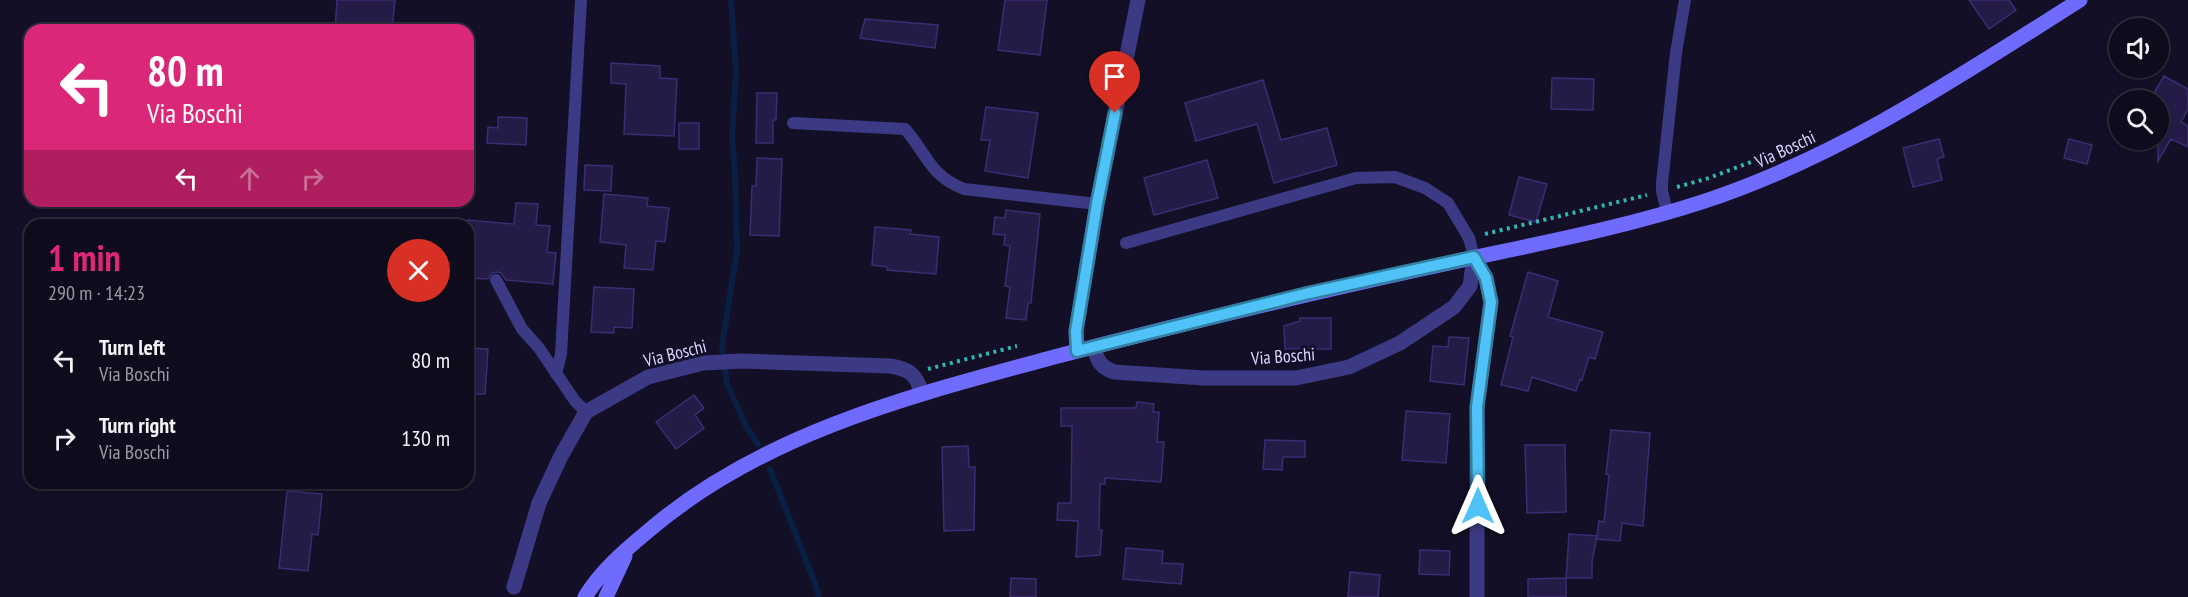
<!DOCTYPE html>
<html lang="en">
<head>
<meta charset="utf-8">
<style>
  :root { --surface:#0e0b1c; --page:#171425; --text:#f1f3f6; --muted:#9b9ba3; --line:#2e2b3b; --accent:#db2777 }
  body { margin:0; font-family:"PT Sans Narrow",sans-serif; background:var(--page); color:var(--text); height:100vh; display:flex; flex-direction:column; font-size:22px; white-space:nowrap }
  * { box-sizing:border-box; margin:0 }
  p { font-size:20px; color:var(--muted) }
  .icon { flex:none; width:33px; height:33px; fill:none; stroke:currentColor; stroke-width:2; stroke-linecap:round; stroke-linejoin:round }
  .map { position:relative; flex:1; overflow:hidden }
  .side { position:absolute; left:24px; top:219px; width:450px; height:270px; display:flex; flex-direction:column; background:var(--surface); border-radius:18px; box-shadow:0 2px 4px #0004,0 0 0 2px var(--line) }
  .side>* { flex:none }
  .hud { position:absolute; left:24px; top:24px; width:450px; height:183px; border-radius:18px; box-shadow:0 2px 4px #0004,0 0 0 2px var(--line); background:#db2777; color:#fff; overflow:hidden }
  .fabs { position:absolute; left:2109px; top:18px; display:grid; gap:12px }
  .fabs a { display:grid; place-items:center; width:60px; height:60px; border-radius:50%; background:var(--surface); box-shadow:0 2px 4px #0004,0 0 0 2px var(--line); font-size:30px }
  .pin { position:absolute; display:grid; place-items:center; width:51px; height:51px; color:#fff; margin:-62px -26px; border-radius:50% 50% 50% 0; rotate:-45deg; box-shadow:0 0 6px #0007 }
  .pin .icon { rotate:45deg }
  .me { position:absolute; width:66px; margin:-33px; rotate:0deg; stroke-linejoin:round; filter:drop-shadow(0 0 4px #0008) }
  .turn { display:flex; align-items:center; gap:21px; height:126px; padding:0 24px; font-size:27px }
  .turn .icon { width:78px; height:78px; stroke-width:2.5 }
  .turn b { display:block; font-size:42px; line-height:51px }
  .lanes { display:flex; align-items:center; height:57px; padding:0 24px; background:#0003; justify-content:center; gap:30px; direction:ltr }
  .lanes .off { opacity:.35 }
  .round { display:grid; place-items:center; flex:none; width:63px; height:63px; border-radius:32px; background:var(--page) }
  .headline { display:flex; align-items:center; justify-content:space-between; height:102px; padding:0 24px }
  h1 { font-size:36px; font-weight:700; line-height:45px; color:var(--accent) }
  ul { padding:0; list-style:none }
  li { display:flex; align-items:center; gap:18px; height:78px; padding:0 24px }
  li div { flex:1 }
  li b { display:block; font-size:22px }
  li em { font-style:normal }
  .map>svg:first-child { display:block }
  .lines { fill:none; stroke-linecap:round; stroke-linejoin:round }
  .stream { stroke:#0a1f44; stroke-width:6 }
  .building { fill:#241b47; stroke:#3b2d73; stroke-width:1.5 }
  .path { stroke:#2fb8b0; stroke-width:4; stroke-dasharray:3 4.5; stroke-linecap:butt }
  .lane { stroke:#3d3a85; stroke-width:12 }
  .street { stroke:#3d3a85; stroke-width:15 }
  .secondary { stroke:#6f6bff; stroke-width:15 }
  .route-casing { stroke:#337fa1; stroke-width:15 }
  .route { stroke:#4fc3f7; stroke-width:10 }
  .labels { text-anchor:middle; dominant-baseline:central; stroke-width:6; stroke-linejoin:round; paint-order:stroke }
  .street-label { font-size:18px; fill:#d9d4ff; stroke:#130f26 }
</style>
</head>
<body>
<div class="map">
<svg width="2188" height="597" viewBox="0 0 2188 597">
  <rect width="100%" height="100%" fill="#130f26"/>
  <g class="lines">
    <path class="stream" d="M731,0L736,72L732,137L735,172L737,251L722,346L727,384L747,428L758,444
      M770,469L815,583L819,597"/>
  </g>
  <path class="building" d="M337,0H395L392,30H335Z
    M1005,0H1047L1040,55L998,50Z
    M1969,0H2009L2016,10L1989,29Z
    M865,19L938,25L935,48L860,38Z
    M611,63L660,66V78L677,79L674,136L624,134L626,84L611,83Z
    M2164,76L2188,89V109L2181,122L2188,126V147L2171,139L2158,161V100H2150Z
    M1552,78L1594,79L1593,110L1551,109Z
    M1263,80L1281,140L1327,128L1337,165L1274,183L1257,124L1196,141L1185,103Z
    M757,93H777L776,120H773V143H756Z
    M986,107L1038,113L1028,178L985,171L990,140H981Z
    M498,117L527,118L526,145L487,143L488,127L498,128Z
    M679,123H699V149H679Z
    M1939,139L1944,157L1937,159L1942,180L1913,187L1903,148Z
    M2069,139L2092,145L2087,164L2064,158Z
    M757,158L782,159L779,236L750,235L752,186H756Z
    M1207,160L1218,198L1154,215L1144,178Z
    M585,165L612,166L611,191L584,190Z
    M1519,177L1547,184L1536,222L1509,215Z
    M604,194L648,198L647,206L669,208L665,242L656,241L653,270L624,268L626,245L600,242Z
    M516,203L538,204L536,225L550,226L547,252L556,253L553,284L506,280L501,273L497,272L492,273L488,279L468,278V220L514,224Z
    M1006,210L1040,214L1031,303H1028L1026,320L1006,318L1010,287L1005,286L1010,246L1004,245L1005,235L993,234L995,217L1005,218Z
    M875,227L911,230L910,234L939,237L936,274L887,270V267L872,265Z
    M1528,272L1558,281L1548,317L1603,332L1595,359L1589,357L1582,380L1580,379L1576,391L1532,377L1528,391L1501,385L1513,337L1510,336Z
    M594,287L634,289L632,328L614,327V333L591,332Z
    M1300,318H1331V349H1285L1284,326L1300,321Z
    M1449,337L1469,338L1464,385L1430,381L1433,346L1448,347Z
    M468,348L488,349L485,394H468Z
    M694,395L704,408L695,415L704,428L676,449L656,422Z
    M1137,402L1154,404L1153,412H1159L1157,442H1164L1161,482L1105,478V484H1100L1099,530H1102L1100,555L1076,557L1078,521L1057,520L1058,503H1071L1072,426H1061V408H1136Z
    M1406,411L1450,414L1446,463L1402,460Z
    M1611,430L1650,433L1643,526L1622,523L1620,541L1596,539L1597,536L1592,561V578H1566L1569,534L1597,536L1599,521L1604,522L1609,475L1606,474Z
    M1265,440L1305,441V457H1283L1282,470L1263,469Z
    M1525,445H1565L1566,512L1527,513Z
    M968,446L969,467H975L974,530L944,531L942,447Z
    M287,491L322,494L318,535L312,534L308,571L279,568Z
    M1126,548L1163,551L1162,563L1183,564L1181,584L1123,579Z
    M1420,550L1450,551L1449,575L1419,574Z
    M1350,572L1380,575L1378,597H1348Z
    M1011,578L1036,579V597H1010Z
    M1566,578V597H1528V579Z"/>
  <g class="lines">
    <path class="path" d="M1677,187L1709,178L1764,157
      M1485,234L1647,195
      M928,369L1017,346"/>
    <path class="lane" d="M793,123L905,129C928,155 929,175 964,189L1097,204
      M1667,212L1662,191V183L1676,53L1685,0
      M1126,243L1356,178L1395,177L1425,188L1448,203L1469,238L1474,257
      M496,280L522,329L539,348L575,401L586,412
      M556,374L561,354L581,0"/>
    <path class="street" d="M1474,257L1486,278L1491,302L1477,407V597
      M1094,347C1097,360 1100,367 1114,372L1204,378H1296L1349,367L1400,343L1454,307L1470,286L1474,257
      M1077,351L1076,331L1097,204L1138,0
      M514,587L539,503L561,456L586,412L648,377L703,363L741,361L890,366C909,369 916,374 922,393"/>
    <path class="secondary" d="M585,597C601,571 624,551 647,532C763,432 914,395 1058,356C1180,324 1303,295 1426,268C1519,247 1614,231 1705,201C1841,156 1960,76 2080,0
      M606,597L625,556"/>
  </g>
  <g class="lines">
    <defs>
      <path id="route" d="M1115,113L1097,204L1076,331L1077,351L1309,293L1474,257L1486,278L1491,302L1477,407L1478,506"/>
    </defs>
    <use href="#route" class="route-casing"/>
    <use href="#route" class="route"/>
  </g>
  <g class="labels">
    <g class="street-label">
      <text transform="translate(1785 149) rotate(-25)">Via Boschi</text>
      <text transform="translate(675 353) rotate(-14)">Via Boschi</text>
      <text transform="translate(1283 356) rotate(-4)">Via Boschi</text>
    </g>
  </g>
</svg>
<div class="fabs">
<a><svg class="icon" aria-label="sound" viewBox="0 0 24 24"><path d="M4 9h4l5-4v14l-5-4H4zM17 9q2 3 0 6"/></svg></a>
<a><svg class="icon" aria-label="search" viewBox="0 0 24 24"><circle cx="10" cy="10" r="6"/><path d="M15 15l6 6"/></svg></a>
</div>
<div class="pin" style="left:1115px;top:113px;background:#d93025"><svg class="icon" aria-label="arrive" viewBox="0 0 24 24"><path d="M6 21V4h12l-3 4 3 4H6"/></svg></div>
<svg class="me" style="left:1478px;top:506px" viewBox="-20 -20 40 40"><path d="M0-17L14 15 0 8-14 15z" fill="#4fc3f7" stroke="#fff" stroke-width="4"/></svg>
<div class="hud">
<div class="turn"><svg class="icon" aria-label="left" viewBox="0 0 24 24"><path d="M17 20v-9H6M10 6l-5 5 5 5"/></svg><div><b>80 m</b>Via Boschi</div></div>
<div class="lanes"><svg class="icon" aria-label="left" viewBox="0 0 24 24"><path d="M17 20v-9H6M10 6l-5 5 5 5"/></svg><svg class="icon off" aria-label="ahead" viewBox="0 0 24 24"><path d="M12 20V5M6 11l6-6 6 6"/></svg><svg class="icon off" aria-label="right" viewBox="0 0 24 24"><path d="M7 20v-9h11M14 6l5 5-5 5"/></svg></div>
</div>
<section class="side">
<div class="headline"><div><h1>1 min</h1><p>290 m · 14:23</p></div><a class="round" style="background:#d93025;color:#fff"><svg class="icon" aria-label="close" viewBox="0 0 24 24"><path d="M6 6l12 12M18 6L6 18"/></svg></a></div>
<ul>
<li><svg class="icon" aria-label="left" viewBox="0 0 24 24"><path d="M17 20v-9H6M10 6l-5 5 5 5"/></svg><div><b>Turn left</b><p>Via Boschi</p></div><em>80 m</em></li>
<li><svg class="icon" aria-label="right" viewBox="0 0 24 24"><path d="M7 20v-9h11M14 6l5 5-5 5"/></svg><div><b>Turn right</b><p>Via Boschi</p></div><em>130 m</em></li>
</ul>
</section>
</div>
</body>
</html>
